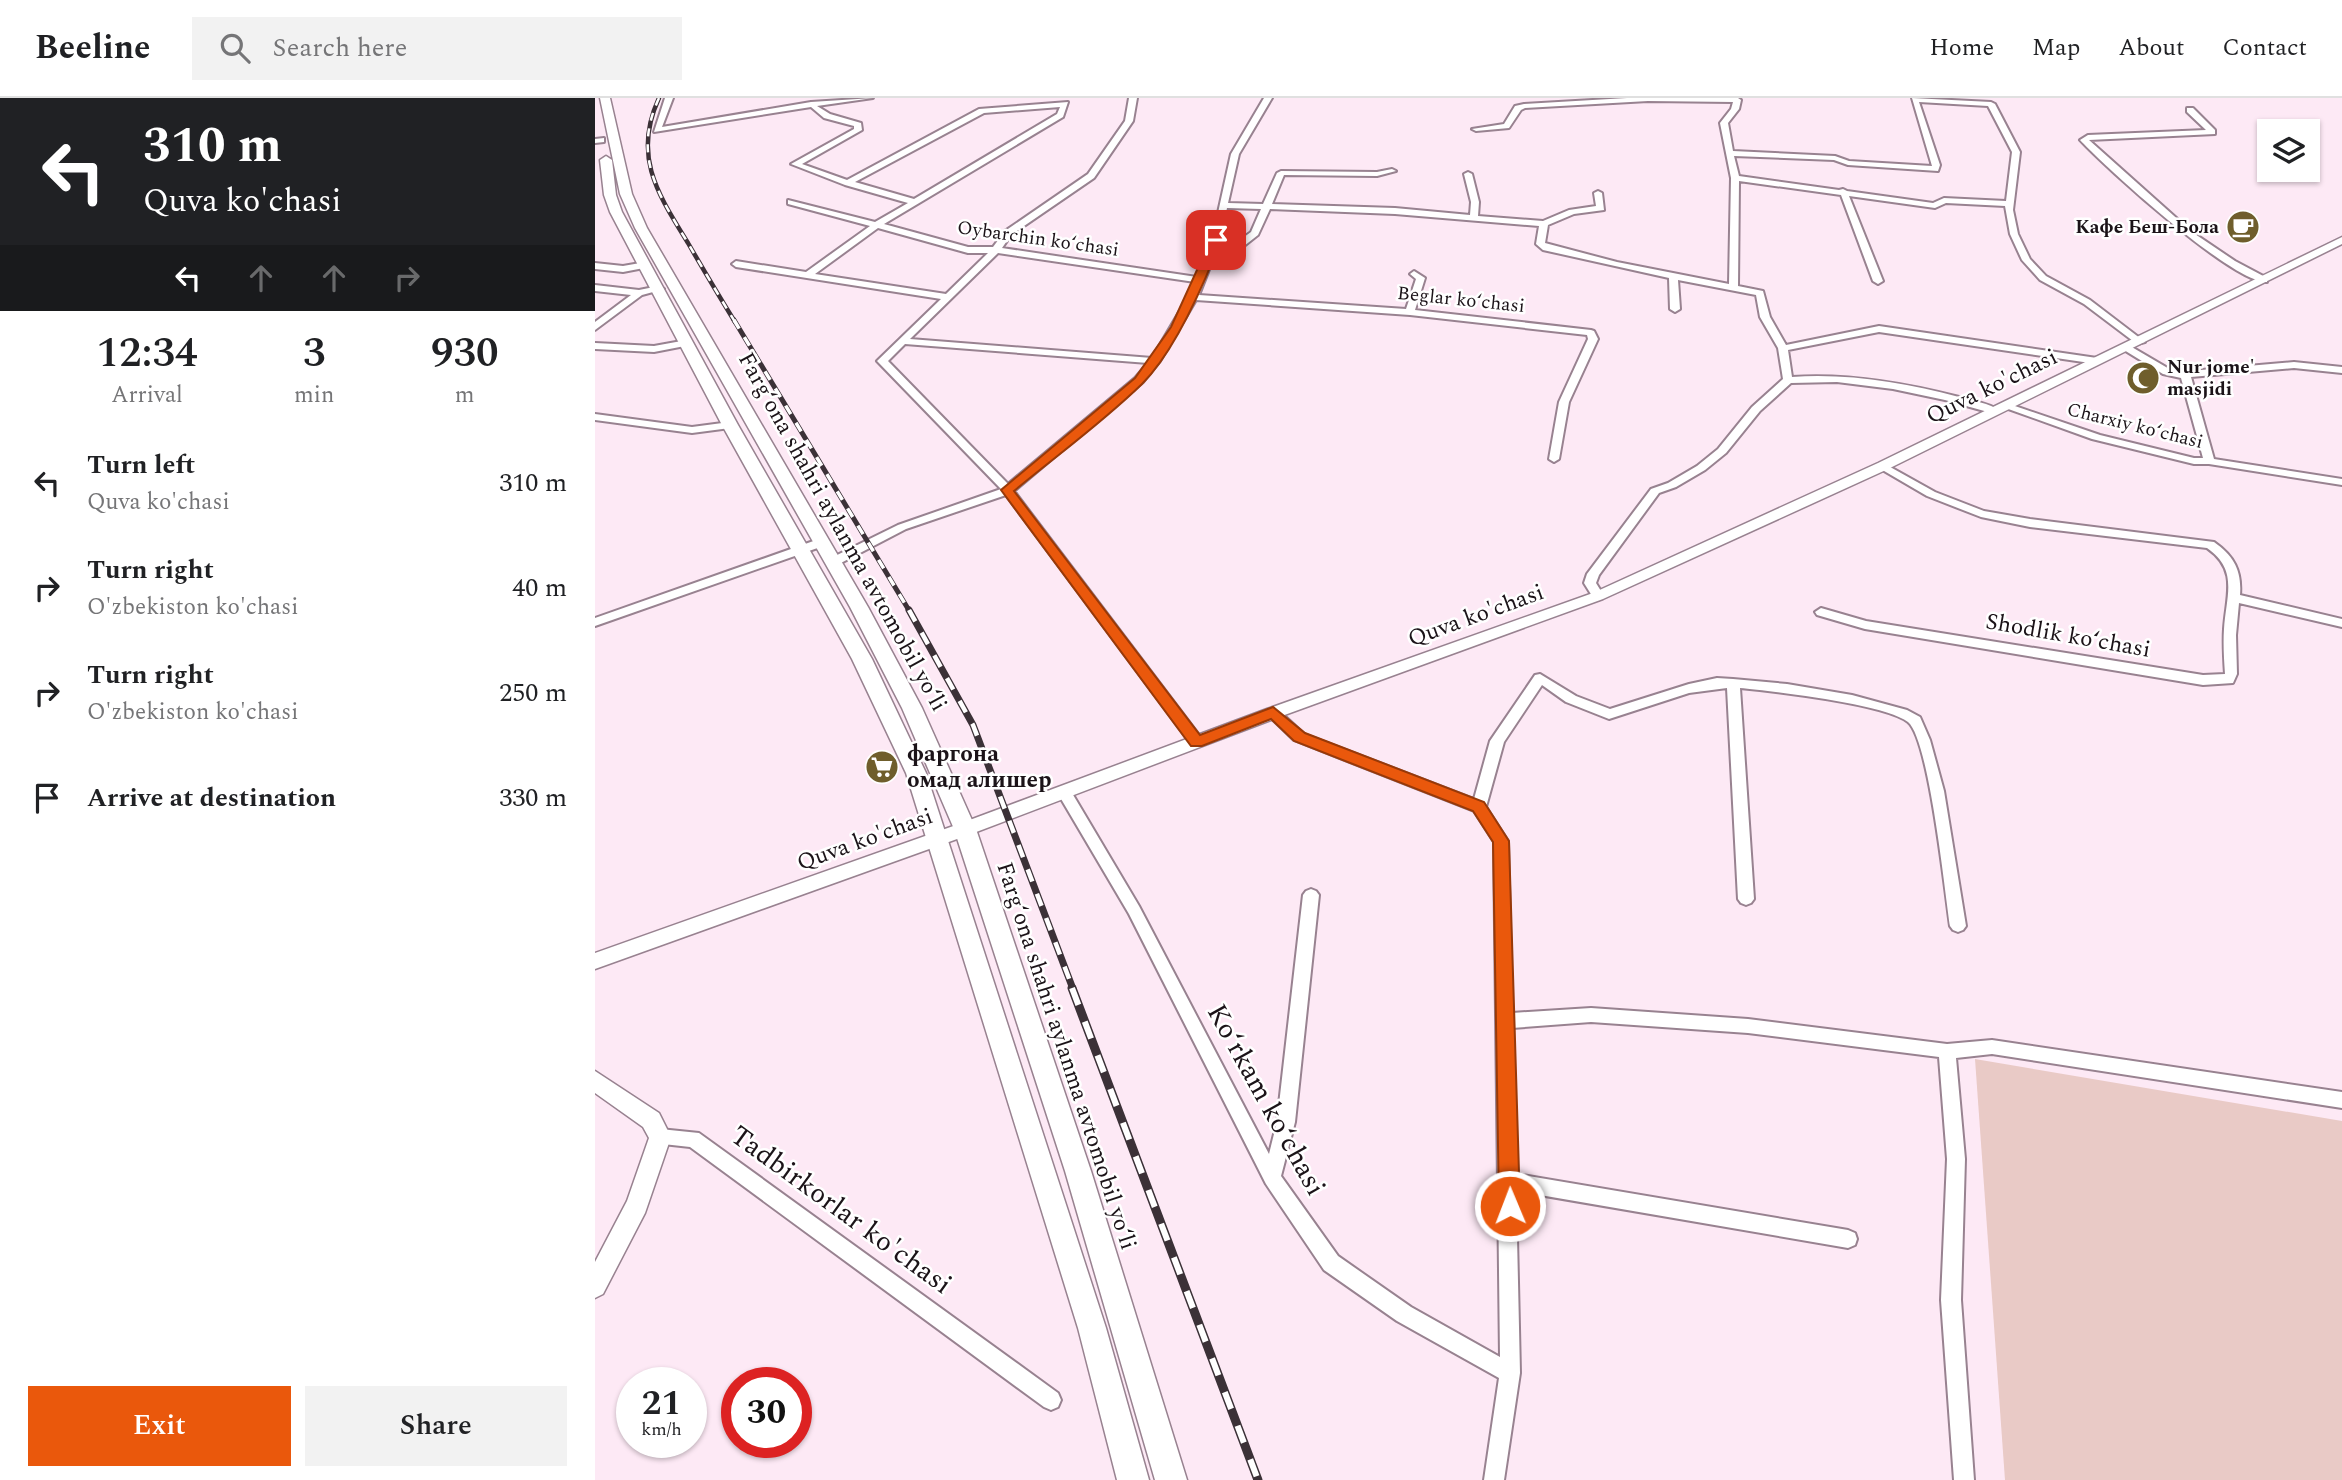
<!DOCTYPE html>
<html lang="en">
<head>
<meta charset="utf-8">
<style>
  :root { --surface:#fff; --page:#f2f2f2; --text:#202124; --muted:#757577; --line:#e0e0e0; --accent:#ea580c }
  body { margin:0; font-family:Spectral,serif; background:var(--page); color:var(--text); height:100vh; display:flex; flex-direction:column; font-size:26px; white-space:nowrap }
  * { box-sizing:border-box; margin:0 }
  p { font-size:23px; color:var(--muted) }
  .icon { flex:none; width:38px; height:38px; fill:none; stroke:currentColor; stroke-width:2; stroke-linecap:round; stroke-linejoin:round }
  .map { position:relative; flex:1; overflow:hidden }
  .panel { display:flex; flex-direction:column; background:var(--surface); width:595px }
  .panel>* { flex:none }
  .guide { background:#202124; color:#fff; overflow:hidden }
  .buttons { position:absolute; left:1662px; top:21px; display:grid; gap:14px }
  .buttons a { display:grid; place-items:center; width:63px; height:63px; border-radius:0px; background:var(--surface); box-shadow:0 2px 5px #0004; font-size:35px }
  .speed { position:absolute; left:21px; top:1269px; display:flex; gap:14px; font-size:35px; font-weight:700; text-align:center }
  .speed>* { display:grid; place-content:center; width:91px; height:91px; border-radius:50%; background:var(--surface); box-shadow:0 2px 5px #0004; line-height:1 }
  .speed small { font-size:18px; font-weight:400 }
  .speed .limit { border:10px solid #d22; background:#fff; color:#111 }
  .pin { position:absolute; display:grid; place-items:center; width:60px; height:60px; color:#fff; margin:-30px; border-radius:14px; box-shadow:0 4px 10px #0006 }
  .me { position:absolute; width:77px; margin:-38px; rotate:359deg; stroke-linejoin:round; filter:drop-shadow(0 0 5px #0008) }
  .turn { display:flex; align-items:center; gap:24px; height:147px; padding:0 28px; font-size:32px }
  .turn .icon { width:91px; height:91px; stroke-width:2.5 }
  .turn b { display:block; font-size:49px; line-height:60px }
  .lanes { display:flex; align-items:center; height:66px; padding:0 28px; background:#0003; justify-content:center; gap:35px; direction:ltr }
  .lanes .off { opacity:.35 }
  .eta { display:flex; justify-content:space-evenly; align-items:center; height:119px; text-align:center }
  .eta b { font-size:42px; font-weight:600; line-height:49px }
  .button { display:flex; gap:14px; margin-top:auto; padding:14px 28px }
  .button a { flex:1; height:80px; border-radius:0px; background:var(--accent); color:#fff; font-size:28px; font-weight:600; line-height:80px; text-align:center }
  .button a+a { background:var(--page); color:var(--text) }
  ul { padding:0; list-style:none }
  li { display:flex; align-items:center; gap:21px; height:105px; padding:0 28px }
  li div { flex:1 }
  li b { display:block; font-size:26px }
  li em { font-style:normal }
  header { display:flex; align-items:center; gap:42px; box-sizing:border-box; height:98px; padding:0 35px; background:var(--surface); border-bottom:2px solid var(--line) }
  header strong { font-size:33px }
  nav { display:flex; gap:38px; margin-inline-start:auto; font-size:24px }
  .search { width:490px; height:63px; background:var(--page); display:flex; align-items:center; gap:18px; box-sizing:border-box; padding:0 24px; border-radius:0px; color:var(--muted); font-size:26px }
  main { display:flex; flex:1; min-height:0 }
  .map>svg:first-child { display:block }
  .green { fill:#e9cac6 }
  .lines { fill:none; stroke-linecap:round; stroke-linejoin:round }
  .minor-casing { stroke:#988290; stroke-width:4 }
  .major-casing { stroke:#988290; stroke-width:3 }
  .highway-casing { stroke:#988290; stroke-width:3 }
  .minor { fill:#fff; fill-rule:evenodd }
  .major { fill:#fff; fill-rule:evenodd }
  .highway { fill:#fff; fill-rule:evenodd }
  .rail-far3-casing { stroke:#3b3137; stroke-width:4.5 }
  .rail-far2-casing { stroke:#3b3137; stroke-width:5 }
  .rail-far1-casing { stroke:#3b3137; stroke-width:7 }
  .rail-casing { stroke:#3b3137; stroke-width:9 }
  .rail-far3 { stroke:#fff; stroke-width:2.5; stroke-dasharray:8; stroke-linecap:butt }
  .rail-far2 { stroke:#fff; stroke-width:3.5; stroke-dasharray:10; stroke-linecap:butt }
  .rail-far1 { stroke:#fff; stroke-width:4.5; stroke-dasharray:13; stroke-linecap:butt }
  .rail { stroke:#fff; stroke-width:6; stroke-dasharray:18; stroke-linecap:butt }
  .route { fill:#ea580c; stroke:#983908; stroke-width:2 }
  .labels { text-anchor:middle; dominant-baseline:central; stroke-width:5; stroke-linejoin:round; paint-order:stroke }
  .far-poi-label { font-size:19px; font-weight:bold; fill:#1b1318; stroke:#fff; text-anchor:end }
  .far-street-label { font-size:19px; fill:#1b1318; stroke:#fff }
  .street-label { font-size:23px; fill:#1b1318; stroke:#fff }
  .poi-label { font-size:23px; font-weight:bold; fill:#1b1318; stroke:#fff; text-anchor:start }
  .near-street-label { font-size:28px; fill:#1b1318; stroke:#fff }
</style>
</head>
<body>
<header>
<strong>Beeline</strong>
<div class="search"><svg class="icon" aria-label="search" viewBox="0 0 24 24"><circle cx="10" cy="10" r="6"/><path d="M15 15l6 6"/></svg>Search here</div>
<nav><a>Home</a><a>Map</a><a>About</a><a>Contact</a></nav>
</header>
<main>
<section class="panel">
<div class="guide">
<div class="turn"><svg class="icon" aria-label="left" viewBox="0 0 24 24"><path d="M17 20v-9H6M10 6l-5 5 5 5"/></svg><div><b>310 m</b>Quva ko'chasi</div></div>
<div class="lanes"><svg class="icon" aria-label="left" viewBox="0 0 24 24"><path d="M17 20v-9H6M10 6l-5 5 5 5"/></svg><svg class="icon off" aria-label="ahead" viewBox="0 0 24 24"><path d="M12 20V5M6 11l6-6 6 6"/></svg><svg class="icon off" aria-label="ahead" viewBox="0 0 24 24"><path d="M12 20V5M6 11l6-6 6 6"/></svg><svg class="icon off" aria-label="right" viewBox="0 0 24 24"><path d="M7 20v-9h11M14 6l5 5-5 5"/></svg></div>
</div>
<div class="eta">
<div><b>12:34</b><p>Arrival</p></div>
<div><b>3</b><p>min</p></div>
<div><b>930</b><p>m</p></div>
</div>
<ul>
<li><svg class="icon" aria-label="left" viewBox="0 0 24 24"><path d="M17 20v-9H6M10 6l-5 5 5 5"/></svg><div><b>Turn left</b><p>Quva ko'chasi</p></div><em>310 m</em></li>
<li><svg class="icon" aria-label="right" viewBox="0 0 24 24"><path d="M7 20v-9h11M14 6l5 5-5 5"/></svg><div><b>Turn right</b><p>O'zbekiston ko'chasi</p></div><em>40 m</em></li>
<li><svg class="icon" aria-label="right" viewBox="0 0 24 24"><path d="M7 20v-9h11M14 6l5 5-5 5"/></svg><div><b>Turn right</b><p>O'zbekiston ko'chasi</p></div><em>250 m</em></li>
<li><svg class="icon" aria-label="arrive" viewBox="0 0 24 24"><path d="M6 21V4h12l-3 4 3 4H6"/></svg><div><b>Arrive at destination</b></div><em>330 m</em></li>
</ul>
<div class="button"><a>Exit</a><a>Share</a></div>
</section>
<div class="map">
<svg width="1747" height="1382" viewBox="0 0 1747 1382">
  <rect width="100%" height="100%" fill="#fde9f5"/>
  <path class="green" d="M1380,961L1747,1023V1382H1410Z"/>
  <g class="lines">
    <defs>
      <path id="minor" d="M70,0H78L67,29L216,4L278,0L222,8L235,16L266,25L267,32L207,66L252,82L384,11L473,4L468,19L289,126L373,149H398L410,133L493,76L530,23L534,0H542L538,23L499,80L416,137L407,150L602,179L617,142L636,56L669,0H677L644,56L633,105L668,106L682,75L686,73L782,74L797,71L801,73L782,78L689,77L677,106L800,110L875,117L876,104L869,76L873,74L877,76L884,104L883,118L948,123L974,112L1001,108L999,95L1003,93L1007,95L1009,112L979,116L953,127L950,145L1022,164L1134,186L1136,80L1125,25L1136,11L1138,4L1053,3L930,10L926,12L914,30L881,33L877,31L909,26L920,8L929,6L1032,0H1143L1146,2L1144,11L1133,25L1138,53L1240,58L1254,63L1337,68L1317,0L1396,4L1400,6L1425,54L1418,112L1423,136L1435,161L1451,178L1495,202L1550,244L1542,246L1489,206L1445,182L1427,162L1415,136L1410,108L1351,105L1340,110L1254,98L1288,183L1283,186L1278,183L1246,97L1144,83L1143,188L1168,193L1175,219L1191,247L1284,228L1502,260L1507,263L1502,266L1284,234L1193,252L1197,279C1254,275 1310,285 1364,299C1377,303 1395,305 1405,313L1400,316L1350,302L1298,291L1242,284L1196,285L1165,313L1131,355L1110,372L1081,389L1064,395L1004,477L1001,485L1009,498L1003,502L999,501L989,485L992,476L1056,391L1073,385L1102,368L1123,351L1157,309L1188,281L1183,250L1165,219L1161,197L1083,182L1085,211L1080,214L1075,211L1074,180L948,152L941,146L944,128L800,116L675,111L663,137L630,163L615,169L604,197L811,211L821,181L815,176L819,173L830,180L820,212L996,232L999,233L1003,241L974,304L964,361L959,364L954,361L964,304L993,241L992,237L815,217L601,202L565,263L548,284L419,393L607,641L609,644L607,647H597L411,397L311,431L242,467H234V461L303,427L406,391L282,263L346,201L141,169L137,166L141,163L211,174L275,128L193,106V102L280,124L313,105L250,87L196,66L259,31V28L229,20L216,9L59,34ZM1324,4L1393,8L1417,54L1411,103L1349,100L1338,105L1252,93L1248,91L1244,92L1144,78L1139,58L1239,62L1253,67L1343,73L1345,67ZM465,9L462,16L319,101L260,84L389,15ZM632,110L666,111L656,134L617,162L625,142ZM283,130L373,155H393L351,196L220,176ZM403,155L600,184L593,199L557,260L315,241ZM310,246L553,265L540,280L413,386L293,263Z
        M1592,10H1598L1620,32V36L1494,42L1597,134L1640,163L1672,180V184C1639,186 1511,70 1485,42L1493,37L1611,32L1592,14Z
        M9,40V44L0,45V41Z
        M51,164L55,167L54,169L28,174L0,171V165L28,168Z
        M0,187L44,192L64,188L69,191L47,197L0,232V224L36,197L0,193Z
        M92,242L97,245L95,247L59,254L0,251V245L59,248Z
        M1529,248H1535L1576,272L1583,274L1699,264L1747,269V275L1699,270L1596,279L1619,361L1747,381V387L1614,366H1599L1497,341L1405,308L1414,306L1505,337L1599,360H1608L1586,280L1568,276L1529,252Z
        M0,316L97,329L135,324L140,327L135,330L97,335L0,322Z
        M1288,365L1340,394L1389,413L1435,421L1619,444C1639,458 1647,473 1645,497L1747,521V529L1644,505L1641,537L1642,576L1638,585L1608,587L1270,531L1222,517L1220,514L1226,510L1271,523L1608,577L1630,576C1629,561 1628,546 1629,531C1631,498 1644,472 1612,450L1435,429L1386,419L1332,398L1284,370L1283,368Z
        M227,440L231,441V447L0,528V520Z
        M945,576L981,598L1015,611L1094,586L1122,580L1138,581L1192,586L1257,597L1312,612L1325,619L1335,642L1349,693L1371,828L1368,832L1363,834L1358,832L1355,828C1350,794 1334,641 1313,624C1290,606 1177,593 1145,590L1159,801L1156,805L1151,807L1146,805L1143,801L1132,590L1094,595L1014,621L971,604L947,587L909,644L891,709L913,743L917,915L996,910L1153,921L1352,946L1397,942L1747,994V1010L1397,956L1361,960L1370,1061L1366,1202L1379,1382H1359L1346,1202L1352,1061L1344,959L1153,935L996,924L917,930L921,1076L1253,1132L1260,1135L1262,1141L1260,1147L1253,1150L921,1093L925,1275L909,1382H889L904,1280L802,1223L729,1172L671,1086L534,816L462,694L464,690H474L544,808L674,1056L682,1024L708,797L711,793L716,791L721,793L724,797L700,1024L686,1078L743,1158L816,1209L905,1259L899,744L879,713L699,642L671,615L673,612H683L709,636L879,701L895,643L940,577Z
        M65,1031L104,1035L463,1295L466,1302L463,1309L456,1312L449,1309L95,1049L59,1045L56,1039L59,1033Z"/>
      <path id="major" d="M1747,139V146L1293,371L1008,501L684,619L376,736L0,871V855L364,726L672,611L998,495L1283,365Z
        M0,973L64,1015L76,1039L50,1115L8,1196L0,1200V1164L32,1103L54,1040L48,1029L0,995Z"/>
      <path id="highway" d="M5,0H15L37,96L52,130L273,509L327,610L381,731L496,1073L592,1382H560L470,1073L359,731L307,610L255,509L40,130L25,96Z
        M11,58L17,62L21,97L27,114L143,327L277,561L331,675L511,1230L554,1382H522L483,1230L311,675L257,561L127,327L15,114L9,97L5,62Z"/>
    </defs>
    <use href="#minor" class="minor-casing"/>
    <use href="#major" class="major-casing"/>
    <use href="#highway" class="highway-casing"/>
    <use href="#minor" class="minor"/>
    <use href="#major" class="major"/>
    <use href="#highway" class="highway"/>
    <defs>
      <path id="rail-far3" d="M64,0C37,58 63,96 93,145C108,171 124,198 140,224"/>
      <path id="rail-far2" d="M139,222L315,514"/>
      <path id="rail-far1" d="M314,512L378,627L478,891"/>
      <path id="rail" d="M477,890L663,1382"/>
    </defs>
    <use href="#rail-far3" class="rail-far3-casing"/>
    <use href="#rail-far2" class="rail-far2-casing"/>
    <use href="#rail-far1" class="rail-far1-casing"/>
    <use href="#rail" class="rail-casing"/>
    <use href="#rail-far3" class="rail-far3"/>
    <use href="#rail-far2" class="rail-far2"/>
    <use href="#rail-far1" class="rail-far1"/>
    <use href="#rail" class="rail"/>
  </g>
  <path class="route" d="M617,139L626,142C609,186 580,253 547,286C507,325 461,358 419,393L605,637L678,609L710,635L889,704L914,743L925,1108L922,1116L915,1118L907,1116L904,1108L898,744L878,713L699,643L676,621L607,648H596L406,392L540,280L576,229Z"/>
  <defs>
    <symbol id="cafe-disc" viewBox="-11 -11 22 22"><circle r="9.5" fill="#6f5e2c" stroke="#fff"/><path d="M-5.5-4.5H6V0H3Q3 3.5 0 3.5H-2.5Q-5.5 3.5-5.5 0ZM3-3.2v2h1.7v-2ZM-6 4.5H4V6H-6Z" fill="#fff"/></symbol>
    <symbol id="mosque-disc" viewBox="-11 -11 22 22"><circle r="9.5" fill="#6f5e2c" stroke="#fff"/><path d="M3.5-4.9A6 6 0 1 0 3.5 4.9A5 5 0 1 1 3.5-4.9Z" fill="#fff"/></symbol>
    <symbol id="supermarket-disc" viewBox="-11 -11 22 22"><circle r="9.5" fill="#6f5e2c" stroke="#fff"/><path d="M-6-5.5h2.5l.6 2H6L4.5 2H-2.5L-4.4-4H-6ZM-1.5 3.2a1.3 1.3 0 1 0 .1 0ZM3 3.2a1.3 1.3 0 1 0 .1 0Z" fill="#fff"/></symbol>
  </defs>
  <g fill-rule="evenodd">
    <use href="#cafe-disc" x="1629" y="110" width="38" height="38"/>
    <use href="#mosque-disc" x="1529" y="261" width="38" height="38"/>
    <use href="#supermarket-disc" x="268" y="650" width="38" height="38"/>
  </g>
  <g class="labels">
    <g class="far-poi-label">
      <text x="1624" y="129">Кафе Беш-Бола</text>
      <text x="1572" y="269" text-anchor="start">Nur jome'<tspan x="1572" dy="22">masjidi</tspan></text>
    </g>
    <g class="far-street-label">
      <text transform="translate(443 141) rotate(8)">Oybarchin koʻchasi</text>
      <text transform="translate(866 202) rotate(6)">Beglar koʻchasi</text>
      <text transform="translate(1540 328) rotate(14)">Charxiy koʻchasi</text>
    </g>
    <g class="street-label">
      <text transform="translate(1397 289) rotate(-26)">Quva ko'chasi</text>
      <text transform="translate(247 434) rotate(61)">Fargʻona shahri aylanma avtomobil yoʻli</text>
      <text transform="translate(881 518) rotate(-20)">Quva ko'chasi</text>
      <text transform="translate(1473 538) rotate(10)">Shodlik koʻchasi</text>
      <text transform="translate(270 742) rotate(-20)">Quva ko'chasi</text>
      <text transform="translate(471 958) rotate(72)">Fargʻona shahri aylanma avtomobil yoʻli</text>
    </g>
    <g class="poi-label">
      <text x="312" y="656">фаргона<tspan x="312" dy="26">омад алишер</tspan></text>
    </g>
    <g class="near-street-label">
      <text transform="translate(671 1002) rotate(61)">Koʻrkam koʻchasi</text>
      <text transform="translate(246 1112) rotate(36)">Tadbirkorlar ko'chasi</text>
    </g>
  </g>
</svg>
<div class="buttons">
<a><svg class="icon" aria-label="layers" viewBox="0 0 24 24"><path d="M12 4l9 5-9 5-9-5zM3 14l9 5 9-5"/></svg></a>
</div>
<div class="speed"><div>21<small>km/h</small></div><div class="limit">30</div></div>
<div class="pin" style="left:621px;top:142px;background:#d93025"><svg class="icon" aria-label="arrive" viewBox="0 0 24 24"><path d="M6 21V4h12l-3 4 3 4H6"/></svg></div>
<svg class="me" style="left:915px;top:1108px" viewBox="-20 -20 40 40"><circle r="17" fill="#ea580c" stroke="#fff" stroke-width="3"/><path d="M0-11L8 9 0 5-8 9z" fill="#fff"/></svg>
</div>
</main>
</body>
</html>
